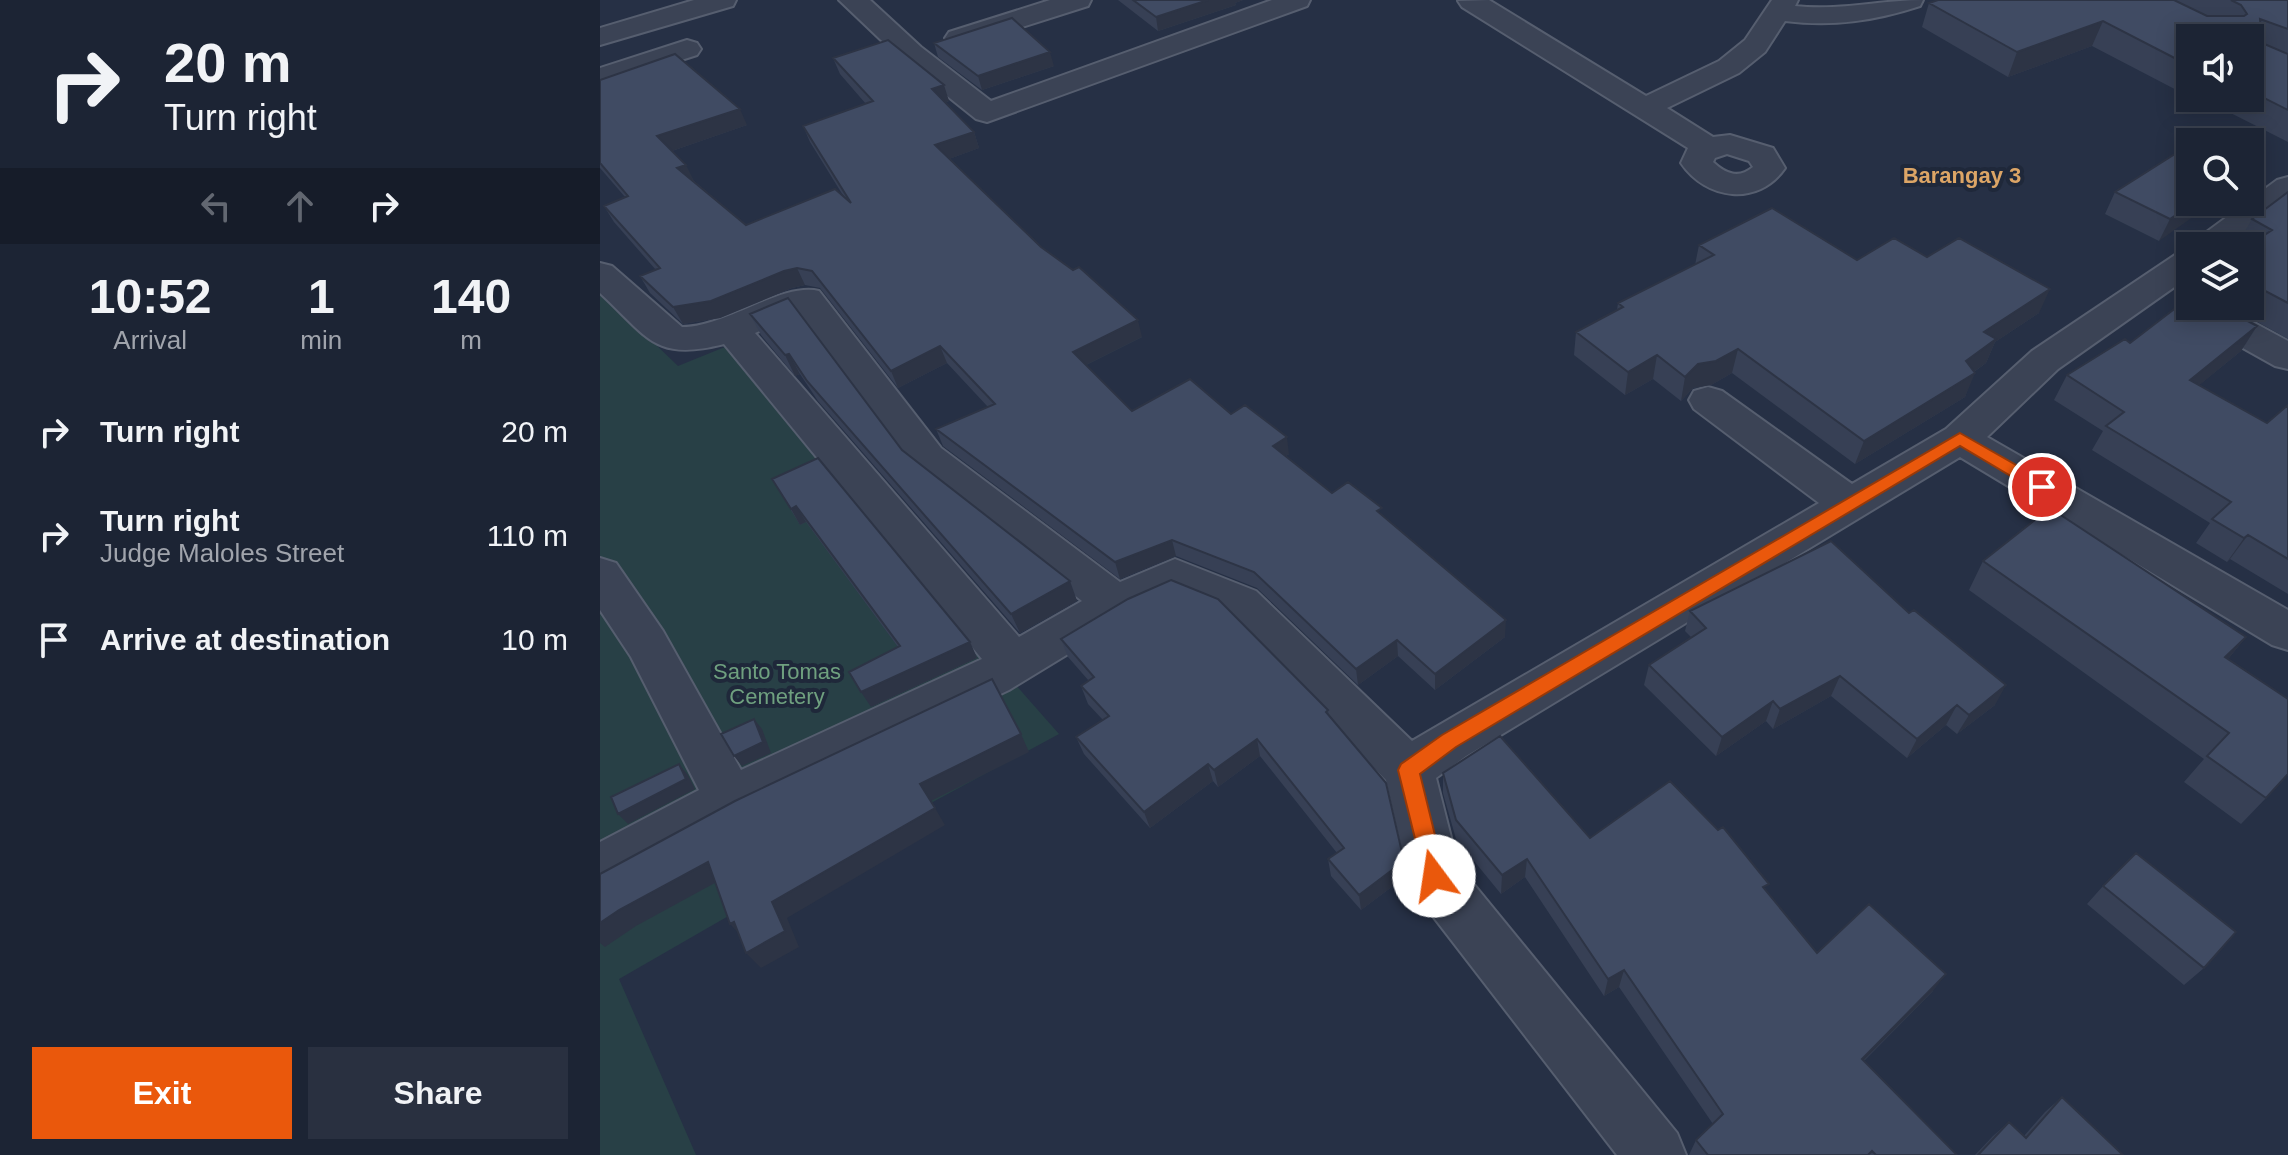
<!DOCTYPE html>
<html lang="en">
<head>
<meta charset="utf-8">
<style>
  :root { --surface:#1c2434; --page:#293040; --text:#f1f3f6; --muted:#a0a4ac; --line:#3a414f; --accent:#ea580c }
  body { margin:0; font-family:Helvetica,sans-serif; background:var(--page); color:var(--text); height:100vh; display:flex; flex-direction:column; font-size:30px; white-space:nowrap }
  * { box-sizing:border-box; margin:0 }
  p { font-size:26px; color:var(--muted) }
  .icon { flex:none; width:44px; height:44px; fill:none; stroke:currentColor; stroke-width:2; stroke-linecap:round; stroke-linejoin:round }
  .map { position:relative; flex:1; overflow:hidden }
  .sheet { display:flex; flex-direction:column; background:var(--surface); width:600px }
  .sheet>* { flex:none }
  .hud { background:#1c2434; color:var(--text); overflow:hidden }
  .buttons { position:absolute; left:1576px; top:24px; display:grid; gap:16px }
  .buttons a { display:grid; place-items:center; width:88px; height:88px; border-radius:0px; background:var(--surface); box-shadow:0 4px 20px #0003,0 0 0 2px var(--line); font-size:40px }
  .pin { position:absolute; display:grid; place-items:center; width:68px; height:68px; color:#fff; margin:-34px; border:4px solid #fff; border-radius:50%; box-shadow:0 2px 8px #0007 }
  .me { position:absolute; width:88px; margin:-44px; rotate:346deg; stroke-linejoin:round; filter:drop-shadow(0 0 6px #0008) }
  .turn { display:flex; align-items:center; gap:28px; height:168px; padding:0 32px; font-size:36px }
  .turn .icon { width:104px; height:104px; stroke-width:2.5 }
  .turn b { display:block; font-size:56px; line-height:68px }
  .lanes { display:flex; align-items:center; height:76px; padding:0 32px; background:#0003; justify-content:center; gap:40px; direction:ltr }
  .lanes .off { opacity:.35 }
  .eta { display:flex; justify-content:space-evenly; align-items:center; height:136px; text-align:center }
  .eta b { font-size:48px; font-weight:700; line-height:56px }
  .button { display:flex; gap:16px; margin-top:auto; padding:16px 32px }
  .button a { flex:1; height:92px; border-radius:0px; background:var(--accent); color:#fff; font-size:32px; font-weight:700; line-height:92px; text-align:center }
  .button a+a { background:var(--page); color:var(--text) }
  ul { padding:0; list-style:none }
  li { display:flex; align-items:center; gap:24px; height:104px; padding:0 32px }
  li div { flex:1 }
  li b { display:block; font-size:30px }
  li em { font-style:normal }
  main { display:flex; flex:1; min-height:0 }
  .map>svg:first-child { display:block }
  .green { fill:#284046 }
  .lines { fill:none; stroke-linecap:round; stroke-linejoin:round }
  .minor-casing { stroke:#565e6f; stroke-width:4 }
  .minor { fill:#3b4355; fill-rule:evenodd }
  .wall { fill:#374055 }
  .shaded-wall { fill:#2d3445 }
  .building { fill:#404b63; stroke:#2d3445; stroke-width:2 }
  .route { fill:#ea580c; stroke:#983908; stroke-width:2 }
  .labels { text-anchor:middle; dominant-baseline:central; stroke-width:8; stroke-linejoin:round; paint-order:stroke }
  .far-quarter-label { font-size:22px; font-weight:bold; fill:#dca566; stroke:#1f283a }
  .park-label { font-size:22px; fill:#6fa07f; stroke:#1f283a }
</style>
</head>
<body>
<main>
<section class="sheet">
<div class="hud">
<div class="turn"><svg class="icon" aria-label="right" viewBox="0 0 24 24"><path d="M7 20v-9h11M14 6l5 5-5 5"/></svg><div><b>20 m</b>Turn right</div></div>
<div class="lanes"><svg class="icon off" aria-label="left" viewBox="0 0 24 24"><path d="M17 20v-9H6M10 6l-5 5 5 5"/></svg><svg class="icon off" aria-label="ahead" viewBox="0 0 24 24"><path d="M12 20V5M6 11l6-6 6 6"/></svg><svg class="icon" aria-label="right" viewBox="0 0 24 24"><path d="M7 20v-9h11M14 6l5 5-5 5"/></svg></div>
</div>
<div class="eta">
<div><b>10:52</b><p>Arrival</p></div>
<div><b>1</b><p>min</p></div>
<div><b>140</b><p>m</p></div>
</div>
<ul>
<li><svg class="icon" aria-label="right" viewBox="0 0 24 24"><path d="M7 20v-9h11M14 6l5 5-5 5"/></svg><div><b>Turn right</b></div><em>20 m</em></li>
<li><svg class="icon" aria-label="right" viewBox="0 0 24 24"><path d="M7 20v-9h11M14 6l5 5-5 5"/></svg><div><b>Turn right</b><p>Judge Maloles Street</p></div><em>110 m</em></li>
<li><svg class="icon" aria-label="arrive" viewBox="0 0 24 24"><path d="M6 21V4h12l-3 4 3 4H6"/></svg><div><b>Arrive at destination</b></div><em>10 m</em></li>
</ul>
<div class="button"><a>Exit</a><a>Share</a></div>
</section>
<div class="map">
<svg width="1688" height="1155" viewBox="0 0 1688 1155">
  <rect width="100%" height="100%" fill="#263045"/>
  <path class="green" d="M0,291L78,366L152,336L238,483L459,734L238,853L19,979L96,1155H0Z"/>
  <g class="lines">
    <defs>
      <path id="minor" d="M94,0H136L133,6L0,45V28Z
        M239,0H270L321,47L391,101L672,0H710L707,6L387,122L376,119L301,59Z
        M450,0H491L488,6L369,44L359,46L349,44L345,38L349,32Z
        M889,0L1046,96L1119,61L1145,40L1172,0H1198L1195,6C1239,11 1280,0 1323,0L1320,6C1274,21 1233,27 1185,21L1165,52L1139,73L1067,108L1113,137L1130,135L1173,148L1185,168C1158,207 1106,200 1081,163L1088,148L862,7L858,1ZM1127,154L1149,161L1153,167C1139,179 1126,174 1113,162L1115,158Z
        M87,40L97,43L101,49L97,55L0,86V68Z
        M1688,177V203L1631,246H1592L1597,239L1677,180Z
        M1590,250V276L1458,369L1387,437L1688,610V650L1672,645L1360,457L866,756L836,778L858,865L1077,1133L1086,1155H1017L815,893L808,876L786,780L624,615L576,595L532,615L409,690L148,815L19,886L0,893V842L99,790L31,657L0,610V558L16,563L63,631L141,770L382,659L124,344C54,362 48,337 0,293V263L12,266L82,327C126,327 182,282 219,291L341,448L520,582L575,559L656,591L812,741L1219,503L1094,409L1089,400L1094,391L1108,387L1122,391L1252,484L1346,429L1432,351L1578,253ZM199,315L313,468L482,601L419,637L155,333Z
        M1590,296V306H1623L1688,341V369L1675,366L1582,314L1577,306L1582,298Z"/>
    </defs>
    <use href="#minor" class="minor-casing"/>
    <use href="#minor" class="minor"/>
  </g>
  <path class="wall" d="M518,0H643L635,3L636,5L558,31Z
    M1338,0H1688V142L1601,98H1650V38H1590V95L1588,96L1492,46L1408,77L1322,27L1329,3Z
    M334,43L454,66L382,90L338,57Z
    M233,58L349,101L345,103L374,132L379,148L349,159L441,247L542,337L486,365L532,411L631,414L689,454L686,456L732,493L782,515L905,637L835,690L798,656L758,685L657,588L576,556L520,579L343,446L336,429L388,407L347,363L298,388L220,288L205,285L192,288L120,318L83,324L50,293L40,276L56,270L14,222L4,206L25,197L0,168V80L147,125L72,151L94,181L146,225L244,197L210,142L203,126L266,104L240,74Z
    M1515,192L1590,202L1559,241L1505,214Z
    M1688,192V339L1629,306H1650V246L1637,245L1652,219Z
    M1099,245L1257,260L1327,257L1439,313L1395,342L1386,363L1374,372L1365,397L1255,464L1132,373L1111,385L1093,388L1081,401L1053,379L1025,395L974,355L976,332L1017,310L1018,303L1095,265Z
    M150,314L302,450L470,581L477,601L420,633L218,401L200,374L195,376L161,335Z
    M1657,326L1641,351L1599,385L1667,423L1688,405V594L1630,559L1627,562L1596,543L1610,523L1492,450L1503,431L1454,400L1467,375L1530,343Z
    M172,479L370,642L377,658L271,707L298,647L206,522L200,525Z
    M1383,561L1646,637L1628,659L1666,798L1641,824L1584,782L1604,759L1369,590Z
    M1090,611L1395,705L1357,734L1346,725L1307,758L1231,696L1173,729L1166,721L1116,756L1044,685L1049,665L1091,637L1085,631Z
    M461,639L728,710L729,716L804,861L805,877L761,910L731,876L728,859L737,853L660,756L618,787L613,781L550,828L484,754L476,737L503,720L488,704L481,686L489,681L468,657Z
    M843,773L990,838L1166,890L1217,953L1333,991L1264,1061L1357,1155H1089L1096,1140L1113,1124L1019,987L1004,996L925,877L901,894L856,839L843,793Z
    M1503,886L1604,968L1584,985L1487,904Z
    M1462,1097L1523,1155H1375L1393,1136L1409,1122L1424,1136L1445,1112Z"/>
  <path class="shaded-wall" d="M608,0H643L635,3L636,5L558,31L556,17Z
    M1503,21L1492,46L1408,77L1417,52Z
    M450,52L454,66L382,90L378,76Z
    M344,85L349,101L337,106L332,89Z
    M140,109L147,125L66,153L57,136Z
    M374,132L379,148L341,162L335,145Z
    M86,165L94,181L77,168Z
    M1595,202H1614L1559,241L1570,219Z
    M197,268L205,285L192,288L120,318L83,324L73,307L184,271Z
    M1450,289L1439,313L1395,342L1386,363L1357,384L1375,373L1365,397L1255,464L1264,441L1366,361L1384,332Z
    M538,320L542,337L478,369L473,352Z
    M1657,326L1641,351L1575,405L1590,380Z
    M340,346L347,363L298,388L291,371Z
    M1138,349L1132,373L1111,385L1093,388L1081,401L1085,377L1098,364Z
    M189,354L200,374L195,376L185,355Z
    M1057,355L1053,379L1025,395L1028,372Z
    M687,437L689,454L675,463L673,446Z
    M196,506L206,522L200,525L191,509Z
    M1648,535L1630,559L1627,562L1644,538Z
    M572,540L576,556L520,579L515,562Z
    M470,581L477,601L420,633L411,614Z
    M906,620L905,637L835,690V674Z
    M1646,637L1624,664L1625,657Z
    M797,640L798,656L758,685L756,669Z
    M370,642L377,658L271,707L261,692Z
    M1240,676L1231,696L1173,729L1180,709Z
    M1406,685L1395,705L1357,734L1369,715Z
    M1173,701L1166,721L1116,756L1122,737Z
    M1357,705L1346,725L1307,758L1317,739Z
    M154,719L162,729L171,753L142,766L134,756Z
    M421,734L429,752L331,801L320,784Z
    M657,739L660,756L618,787L614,770Z
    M79,764L88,775L95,789L28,824L18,814Z
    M608,764L613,781L550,828L544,812Z
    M335,808L345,825L187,918L199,947L161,968L146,953L172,902Z
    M927,859L925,877L901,894L902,875Z
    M804,861L805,877L761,910L759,895Z
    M108,862L124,878L36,926L5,947L0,943V923L19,910Z
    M134,922L145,940L130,924Z
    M1024,970L1019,987L1004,996L1008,979Z
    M1346,974L1333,991L1250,1074L1262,1059Z"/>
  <path class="building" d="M533,0H608L556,17Z
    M1338,0H1574L1607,16H1644L1647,14L1641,5L1631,0H1688V29L1660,19L1662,43L1688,54V110L1650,91V38H1590V66L1503,21L1417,52L1329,3Z
    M412,18L450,52L378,76L334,43Z
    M288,40L344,85L332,89L374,132L335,145L441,247L473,270L479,267L538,320L473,352L532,411L590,379L631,414L645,405L687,437L673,446L732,493L748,482L782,508L777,511L906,620L835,674L797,640L756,669L654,572L572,540L515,562L336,429L395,404L340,346L291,371L212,271L197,268L184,271L111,301L73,307L40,276L60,268L4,206L28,196L0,163V80L75,54L140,109L57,136L86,165L77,168L146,225L235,189L251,203L203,126L273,101L233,58Z
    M1575,154L1590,161V202H1595L1570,219L1515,192Z
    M1688,192V303L1650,283V253L1658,247L1651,244L1672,230L1652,219Z
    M1172,208L1257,260L1294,238L1327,257L1359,238L1450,289L1384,332L1396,339L1366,361L1375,373L1264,441L1138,349L1116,361L1098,364L1085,377L1057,355L1028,372L976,332L1023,307L1018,303L1114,255L1099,245Z
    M1590,297V306H1620L1657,326L1590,380L1667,423L1688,405V559L1648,535L1644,538L1612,519L1631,502L1506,426L1524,412L1467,375L1525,339L1530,343Z
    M188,298L302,450L470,581L411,614L207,381L189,354L185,355L150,314Z
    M218,458L370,642L261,692L249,672L300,646L196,506L191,509L172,479Z
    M1450,508L1646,637L1625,657L1688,699V774L1666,798L1607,756L1629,733L1383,561Z
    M1231,541L1309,613L1314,610L1406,685L1369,715L1357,705L1317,739L1240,676L1180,709L1173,701L1122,737L1049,665L1106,628L1090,611Z
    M571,580L618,599L728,710L726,712L786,783L804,861L759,895L728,859L744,848L657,739L614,770L608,764L544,812L476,737L509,716L481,686L494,677L461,639L528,599Z
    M392,679L421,734L320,784L335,808L172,902L185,931L146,953L134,922L130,924L108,862L19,910L0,923V874L135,801Z
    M154,719L163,742L134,756L121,734Z
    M900,736L990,838L1070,781L1118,830L1123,827L1169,884L1163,887L1217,953L1269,904L1346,974L1262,1059L1357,1155H1276L1272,1151L1268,1155H1108L1096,1140L1123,1114L1024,970L1008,979L927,859L902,875L856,820L843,773Z
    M79,764L86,779L18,814L11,797Z
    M1536,853L1636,932L1604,968L1503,886Z
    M1462,1097L1523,1155H1378L1409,1122L1426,1138Z"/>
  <path class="route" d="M1360,433L1448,483L1451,487L1448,491H1436L1360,446L856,747L820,774L845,876L842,883L834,886L826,883L798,770L801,764L842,735Z"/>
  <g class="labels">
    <g class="far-quarter-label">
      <text x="1362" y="175">Barangay 3</text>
    </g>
    <g class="park-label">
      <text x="177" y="671">Santo Tomas<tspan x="177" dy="25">Cemetery</tspan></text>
    </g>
  </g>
</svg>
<div class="buttons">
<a><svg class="icon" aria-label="sound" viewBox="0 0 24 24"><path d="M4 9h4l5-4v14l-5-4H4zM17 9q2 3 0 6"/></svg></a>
<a><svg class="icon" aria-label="search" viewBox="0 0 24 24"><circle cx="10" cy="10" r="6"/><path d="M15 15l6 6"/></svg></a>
<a><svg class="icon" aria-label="layers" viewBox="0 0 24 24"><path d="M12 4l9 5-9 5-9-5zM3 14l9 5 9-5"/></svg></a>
</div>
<div class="pin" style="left:1442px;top:487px;background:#d93025"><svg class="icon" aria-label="arrive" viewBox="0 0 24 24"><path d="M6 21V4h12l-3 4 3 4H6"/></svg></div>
<svg class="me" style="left:834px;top:876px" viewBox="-20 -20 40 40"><circle r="19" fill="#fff"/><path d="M0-13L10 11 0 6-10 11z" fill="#ea580c"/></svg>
</div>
</main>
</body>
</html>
